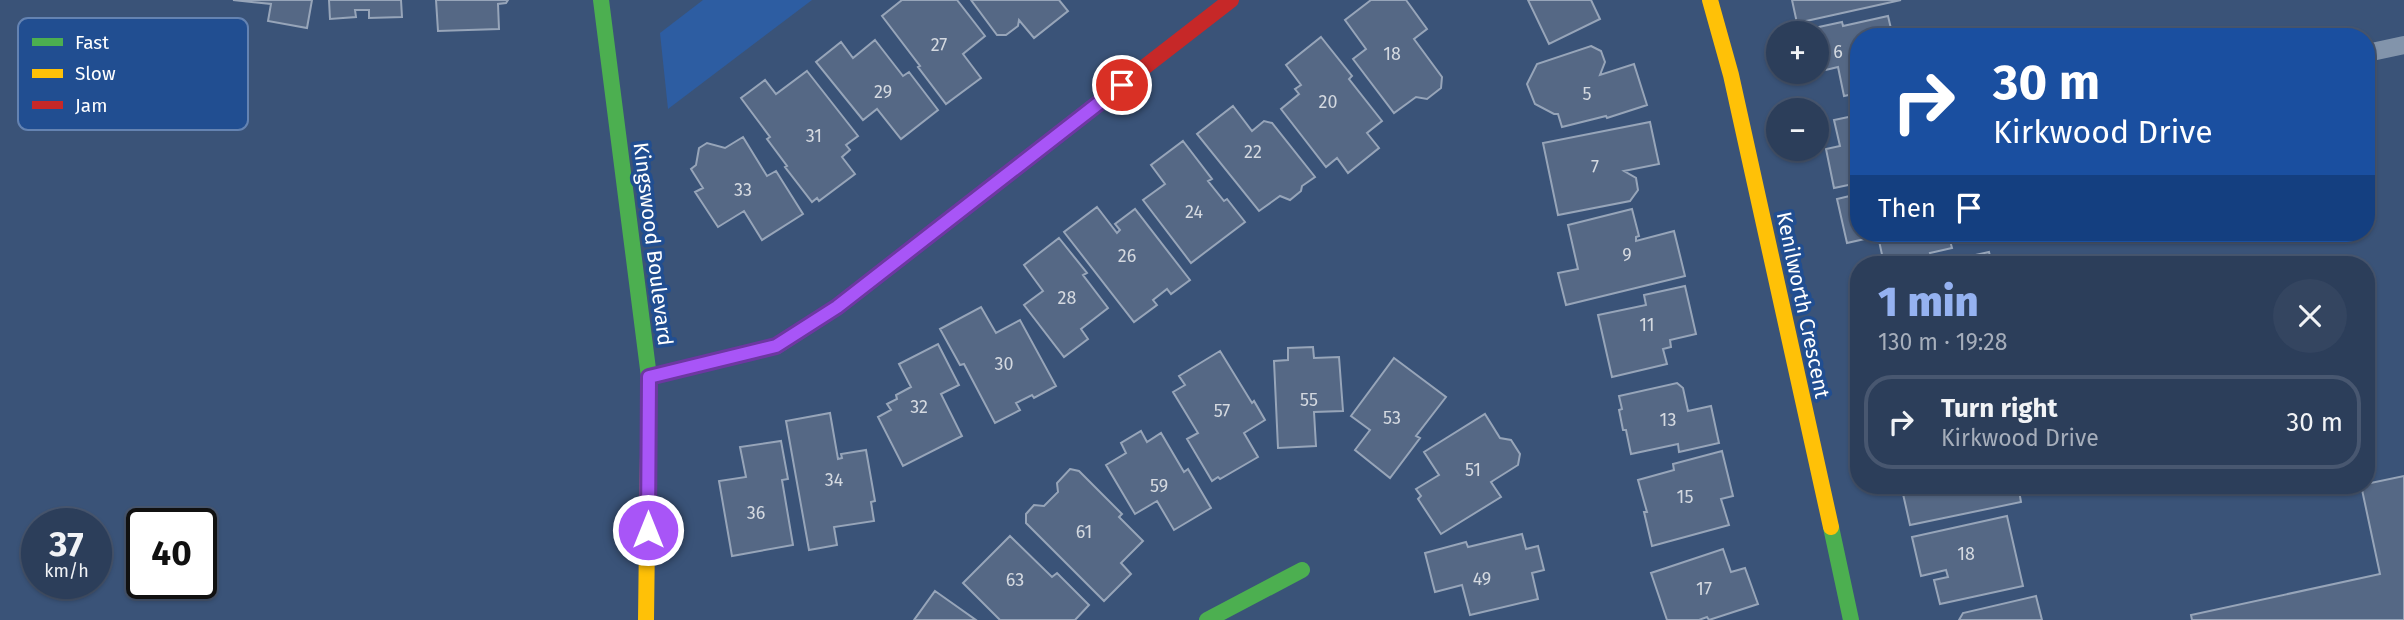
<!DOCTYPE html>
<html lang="en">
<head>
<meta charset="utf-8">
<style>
  :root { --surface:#2c3e5a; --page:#344560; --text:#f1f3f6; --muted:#a6aebb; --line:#485770; --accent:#95b2f1 }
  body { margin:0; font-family:"Fira Sans",sans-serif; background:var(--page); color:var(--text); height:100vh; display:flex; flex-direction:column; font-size:26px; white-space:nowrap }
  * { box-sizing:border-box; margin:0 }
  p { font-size:23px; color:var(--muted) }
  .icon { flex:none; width:38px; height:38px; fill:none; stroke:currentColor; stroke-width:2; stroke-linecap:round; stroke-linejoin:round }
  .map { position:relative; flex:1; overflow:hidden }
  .side { position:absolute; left:1850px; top:256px; width:525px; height:238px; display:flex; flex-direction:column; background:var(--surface); border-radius:28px; box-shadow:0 2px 5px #0004,0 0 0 2px var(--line) }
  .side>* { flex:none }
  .guide { position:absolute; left:1850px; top:28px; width:525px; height:214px; border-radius:28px; box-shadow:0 2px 5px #0004,0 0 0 2px var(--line); background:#1a4fa0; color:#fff; overflow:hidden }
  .fabs { position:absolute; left:1766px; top:21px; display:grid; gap:14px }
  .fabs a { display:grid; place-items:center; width:63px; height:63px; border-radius:50%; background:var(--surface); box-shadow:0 2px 5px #0004,0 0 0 2px var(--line); font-size:35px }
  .speed { position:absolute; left:21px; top:508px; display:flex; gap:14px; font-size:35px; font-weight:700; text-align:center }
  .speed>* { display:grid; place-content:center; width:91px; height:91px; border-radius:50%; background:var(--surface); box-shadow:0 2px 5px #0004,0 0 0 2px var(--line); line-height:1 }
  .speed small { font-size:18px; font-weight:400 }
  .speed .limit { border:4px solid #111; border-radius:10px; background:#fff; color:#111 }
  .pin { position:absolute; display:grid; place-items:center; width:60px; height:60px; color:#fff; margin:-30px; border:4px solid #fff; border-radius:50%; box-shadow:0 2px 7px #0007 }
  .me { position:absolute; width:77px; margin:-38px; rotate:0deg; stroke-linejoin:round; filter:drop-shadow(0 0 5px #0008) }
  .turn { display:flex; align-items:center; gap:24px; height:147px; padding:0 28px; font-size:32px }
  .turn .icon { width:91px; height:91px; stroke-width:2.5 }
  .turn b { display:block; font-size:49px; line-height:60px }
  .then { display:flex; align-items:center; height:66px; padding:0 28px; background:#0003; gap:14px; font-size:26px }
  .round { display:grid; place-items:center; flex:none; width:74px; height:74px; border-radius:37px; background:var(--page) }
  .summary { display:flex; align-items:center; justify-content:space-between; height:119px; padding:0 28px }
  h1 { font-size:42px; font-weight:800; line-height:52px; color:var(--accent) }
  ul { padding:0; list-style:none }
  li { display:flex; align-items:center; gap:21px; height:94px; margin:0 14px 10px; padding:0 14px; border:4px solid var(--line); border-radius:28px }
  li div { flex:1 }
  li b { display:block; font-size:26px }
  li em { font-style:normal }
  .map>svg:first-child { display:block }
  .green { fill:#2d5da2 }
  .building { fill:#556885; stroke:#97a5b9; stroke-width:2 }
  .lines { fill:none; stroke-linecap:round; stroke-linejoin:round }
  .lane { stroke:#8294ab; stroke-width:18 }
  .fast { stroke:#4caf50; stroke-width:16 }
  .slow { stroke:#ffc107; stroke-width:16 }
  .jam { stroke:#c62828; stroke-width:16 }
  .route-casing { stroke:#6d37a1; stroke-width:18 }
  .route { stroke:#a855f7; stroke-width:12 }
  .labels { text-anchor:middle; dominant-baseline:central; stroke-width:7; stroke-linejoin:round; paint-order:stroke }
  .number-label { font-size:18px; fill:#d4d9e0 }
  .street-label { font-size:21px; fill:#fff; stroke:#214e91 }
  .key { fill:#214e91; stroke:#6483b2; stroke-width:2 }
  .key-label { font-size:19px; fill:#fff }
</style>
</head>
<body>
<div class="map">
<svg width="2404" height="620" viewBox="0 0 2404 620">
  <rect width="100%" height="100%" fill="#3a5378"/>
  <path class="green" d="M703,0H812L668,109L660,33Z"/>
  <path class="building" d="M233,0H312L307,28L268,21L271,4Z
    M329,0H401L402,17L369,18V10H355L356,17L330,19Z
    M436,0H508L506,3L498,4L499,29L438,31Z
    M902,0H957L985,36L963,54L981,78L946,104L918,67L920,66L882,16Z
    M971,0H1059L1068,11L1034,38L1019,20L1018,26L1006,35H997Z
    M1371,0H1406L1427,29L1414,39L1442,77L1441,88L1427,99L1416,97L1394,113L1353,59L1366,49L1345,20Z
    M1528,0H1591L1600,19L1549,44Z
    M1792,0H1901L1797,23Z
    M1888,16L1893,37H1858V93L1844,96L1838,67L1809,74V72H1816V33H1800V31L1842,22L1843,26Z
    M1321,37L1352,76L1349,79L1382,121L1367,133L1379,148L1348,173L1337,158L1326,167L1281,109L1299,94L1295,89L1301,85L1286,65Z
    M875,40L903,76L909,72L938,110L901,139L877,109L863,120L816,62L841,42L853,58Z
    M1591,46L1601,51L1605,62L1600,75L1634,64L1647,105L1607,118L1606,116L1562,127L1558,114H1554L1535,104L1527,84L1537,64Z
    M807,71L858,136L846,145L850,150L842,157L855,174L819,201L817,198L812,202L785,167L787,166L767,139L770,137L741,98L765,80L776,94Z
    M1233,106L1252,131L1264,121L1272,123L1315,177L1302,186L1301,191L1290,200L1280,196L1259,211L1197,134Z
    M1858,115V183L1834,188L1826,149L1840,146L1834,120Z
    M1650,122L1659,164L1624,171L1636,178L1638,190L1630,201L1558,215L1543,143Z
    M743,137L767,176L776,171L803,214L762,240L744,211L718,227L695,192L703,188L691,169L696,165L699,148L707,143L725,148Z
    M1183,141L1212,179L1208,181L1224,201L1227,199L1245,222L1191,263L1143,200L1165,184L1151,165Z
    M1858,194V233H1948L1952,248L1930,253L1931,256L1884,264L1878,236L1847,243L1837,199Z
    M1097,207L1117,233L1120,230L1115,224L1135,209L1190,280L1171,294L1167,289L1153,300L1157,305L1134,322L1064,232Z
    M1632,209L1639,236L1636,237V241L1674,231L1685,276L1566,305L1558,273L1578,269L1568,225Z
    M1059,238L1087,273L1083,275L1108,308L1081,329L1088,339L1064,357L1024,305L1043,291L1024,265Z
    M1989,252L1992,264H1935Z
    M1685,286L1696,334L1670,340L1671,347L1663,349L1667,364L1612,377L1598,315L1646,305L1644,295Z
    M981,307L996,333L1020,320L1056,386L1034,398L1032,395L1016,403L1020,410L995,423L964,364L960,365L940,329Z
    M938,344L959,385L941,394L962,436L903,466L878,417L891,410L887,404L897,399L896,395L911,387L899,364Z
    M1313,347L1314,358L1339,357L1343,411L1314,412L1316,446L1278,448L1274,361L1288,360V348Z
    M1220,351L1252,403L1254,401L1265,420L1244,433L1258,457L1220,479L1218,477L1212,481L1187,439L1198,433L1173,392L1185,385L1179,376Z
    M1394,358L1446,397L1416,436L1420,438L1390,478L1355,450L1370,430L1351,416Z
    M1677,383L1683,388L1688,411L1711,406L1719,443L1679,452L1678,444L1631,454L1626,430H1623L1619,410L1622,409L1619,396Z
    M830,413L838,459L842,458L841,454L866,450L875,501L871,502L874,521L834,527L837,545L809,550L786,421Z
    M1485,414L1500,438L1511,440L1520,454L1518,465L1491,482L1501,497L1441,534L1418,499L1421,496L1416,489L1439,475L1424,452Z
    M1141,431L1147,442L1161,433L1184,472L1188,469L1211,508L1174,530L1157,501L1135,514L1106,465L1126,453L1121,443Z
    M781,441L788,479L782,480L793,545L732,556L719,481L746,477L740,447Z
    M1722,451L1733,496L1721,499L1729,525L1652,546L1644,512H1647L1638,480L1674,470L1673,464Z
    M1070,469L1079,471L1122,514L1119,517L1143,541L1121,563L1131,574L1104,601L1026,523V514L1034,505L1044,506L1058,492L1057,483Z
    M2404,476V620H2192L2191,615L2380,574L2361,485Z
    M1901,485H2018L2021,502L1910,525Z
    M2007,516L2023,586L1940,604L1934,580L1948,577L1946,570L1921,576L1912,537Z
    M1522,534L1526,549L1538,546L1544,570L1532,573L1538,599L1470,615L1462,585L1435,592L1425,553L1466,542L1468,547Z
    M1010,536L1052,577L1057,573L1089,605L1075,620H1000L963,583Z
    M1723,549L1731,572L1745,568L1758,604L1709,620L1707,617L1699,620H1667L1651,573Z
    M935,591L976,620H914Z
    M2036,596L2042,620H1959L1963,613Z"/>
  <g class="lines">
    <path class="lane" d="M2367,53L2404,45"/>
    <path class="fast" d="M601,0L649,377L648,455
      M649,377L777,346L837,307L1102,100
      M1831,527L1851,620
      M1207,620L1302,570"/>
    <path class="slow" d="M1710,0L1731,75L1831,527
      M646,620L648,455"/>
    <path class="jam" d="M1102,100L1231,0"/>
  </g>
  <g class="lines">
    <defs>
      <path id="route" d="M648,530L649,377L776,346L837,307L1122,85"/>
    </defs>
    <use href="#route" class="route-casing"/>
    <use href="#route" class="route"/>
  </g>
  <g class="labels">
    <g class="number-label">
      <text x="939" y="45">27</text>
      <text x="1838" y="52">6</text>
      <text x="1392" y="54">18</text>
      <text x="883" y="92">29</text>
      <text x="1587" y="94">5</text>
      <text x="1328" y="102">20</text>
      <text x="814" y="136">31</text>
      <text x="1253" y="152">22</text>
      <text x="1595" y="167">7</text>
      <text x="743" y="190">33</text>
      <text x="1194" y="212">24</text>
      <text x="1627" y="255">9</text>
      <text x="1127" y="256">26</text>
      <text x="1067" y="298">28</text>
      <text x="1647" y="325">11</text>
      <text x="1004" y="364">30</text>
      <text x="1309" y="400">55</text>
      <text x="919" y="407">32</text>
      <text x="1222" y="411">57</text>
      <text x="1392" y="418">53</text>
      <text x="1668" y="420">13</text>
      <text x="1473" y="470">51</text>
      <text x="834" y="480">34</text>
      <text x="1159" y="486">59</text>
      <text x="1685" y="497">15</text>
      <text x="756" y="513">36</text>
      <text x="1084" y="532">61</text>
      <text x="1966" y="554">18</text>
      <text x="1482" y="579">49</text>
      <text x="1015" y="580">63</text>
      <text x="1704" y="589">17</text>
    </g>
    <g class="street-label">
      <text transform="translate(653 244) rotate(83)">Kingswood Boulevard</text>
      <text transform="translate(1803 305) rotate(78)">Kenilworth Crescent</text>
    </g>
  </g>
  <rect x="18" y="18" width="230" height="112" rx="10" class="key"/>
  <rect x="32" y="38" width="31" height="8" fill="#4caf50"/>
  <rect x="32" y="69" width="31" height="9" fill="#ffc107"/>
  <rect x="32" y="101" width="31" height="8" fill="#c62828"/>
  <g class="key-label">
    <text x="75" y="49">Fast</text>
    <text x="75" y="80">Slow</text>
    <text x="75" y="112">Jam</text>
  </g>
</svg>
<div class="fabs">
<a>+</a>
<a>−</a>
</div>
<div class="speed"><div>37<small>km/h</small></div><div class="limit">40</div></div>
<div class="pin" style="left:1122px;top:85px;background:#d93025"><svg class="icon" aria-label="arrive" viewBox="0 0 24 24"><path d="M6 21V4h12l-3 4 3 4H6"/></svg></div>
<svg class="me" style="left:648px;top:530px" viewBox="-20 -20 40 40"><circle r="17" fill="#a855f7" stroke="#fff" stroke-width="3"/><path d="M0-11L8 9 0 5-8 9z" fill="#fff"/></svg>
<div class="guide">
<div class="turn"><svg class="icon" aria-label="right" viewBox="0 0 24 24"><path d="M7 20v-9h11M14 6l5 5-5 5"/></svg><div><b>30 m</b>Kirkwood Drive</div></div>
<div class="then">Then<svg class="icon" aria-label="arrive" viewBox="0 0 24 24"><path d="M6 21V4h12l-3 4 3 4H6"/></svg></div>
</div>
<section class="side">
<div class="summary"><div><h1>1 min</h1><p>130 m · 19:28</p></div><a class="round"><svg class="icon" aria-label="close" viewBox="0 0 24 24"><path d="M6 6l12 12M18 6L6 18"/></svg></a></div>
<ul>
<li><svg class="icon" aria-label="right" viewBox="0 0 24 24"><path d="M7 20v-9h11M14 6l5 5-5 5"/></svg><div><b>Turn right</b><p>Kirkwood Drive</p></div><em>30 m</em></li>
</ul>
</section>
</div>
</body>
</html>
